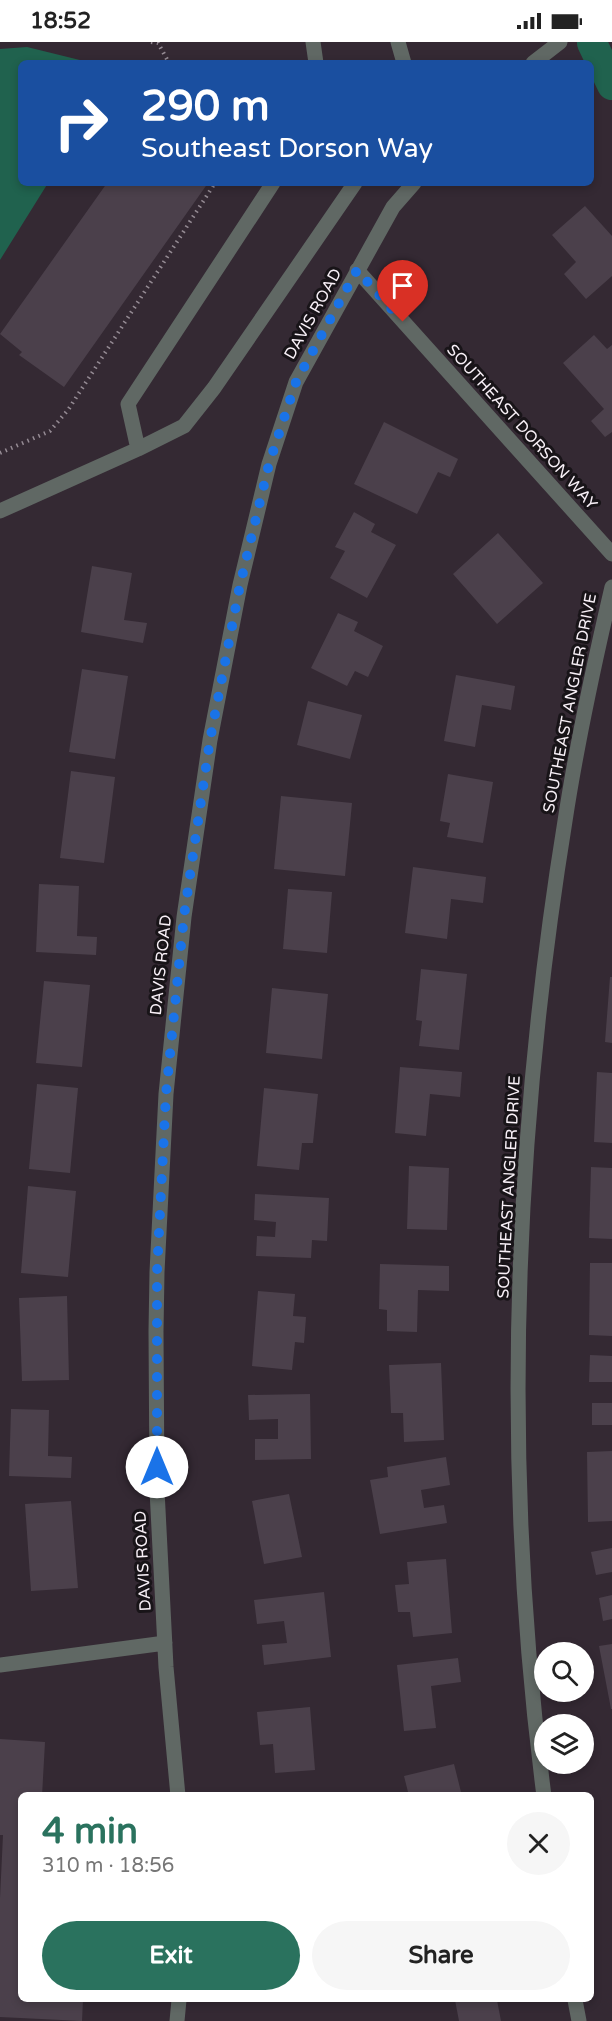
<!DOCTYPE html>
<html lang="en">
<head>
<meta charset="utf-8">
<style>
  :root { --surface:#fff; --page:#f6f6f6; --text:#222; --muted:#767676; --accent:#2a725e }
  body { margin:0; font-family:"Varela Round",sans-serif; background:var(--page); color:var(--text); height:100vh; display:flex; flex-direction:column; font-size:22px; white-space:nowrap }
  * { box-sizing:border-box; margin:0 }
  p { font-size:20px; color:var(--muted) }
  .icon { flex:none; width:33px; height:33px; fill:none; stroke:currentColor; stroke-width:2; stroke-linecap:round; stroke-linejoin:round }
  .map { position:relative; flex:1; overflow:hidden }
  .sheet { position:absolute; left:18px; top:1750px; width:576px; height:210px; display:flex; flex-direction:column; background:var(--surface); border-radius:9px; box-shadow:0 3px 9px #0003 }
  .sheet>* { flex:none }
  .hud { position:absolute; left:18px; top:18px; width:576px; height:126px; border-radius:9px; box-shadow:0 3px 9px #0003; background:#1a4fa0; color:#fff; overflow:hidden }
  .tools { position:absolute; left:534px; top:1600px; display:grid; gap:12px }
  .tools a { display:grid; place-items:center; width:60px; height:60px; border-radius:50%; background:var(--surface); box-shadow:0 3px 9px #0003; font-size:30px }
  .pin { position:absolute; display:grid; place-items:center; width:51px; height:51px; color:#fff; margin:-62px -26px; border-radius:50% 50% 50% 0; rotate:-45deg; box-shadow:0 0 6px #0007 }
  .pin .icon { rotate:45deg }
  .me { position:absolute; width:66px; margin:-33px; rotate:0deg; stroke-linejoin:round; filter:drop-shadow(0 0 4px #0008) }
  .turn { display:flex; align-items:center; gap:21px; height:126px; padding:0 24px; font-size:27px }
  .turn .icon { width:78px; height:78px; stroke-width:2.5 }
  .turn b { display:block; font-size:42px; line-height:51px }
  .round { display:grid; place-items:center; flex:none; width:63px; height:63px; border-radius:32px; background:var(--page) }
  .overview { display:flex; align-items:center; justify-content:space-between; height:102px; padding:0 24px }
  h1 { font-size:36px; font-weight:700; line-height:45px; color:var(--accent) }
  .button { display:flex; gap:12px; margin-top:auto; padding:12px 24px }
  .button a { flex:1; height:69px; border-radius:36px; background:var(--accent); color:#fff; font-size:24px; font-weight:700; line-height:69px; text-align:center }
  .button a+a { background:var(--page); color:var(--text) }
  .status { display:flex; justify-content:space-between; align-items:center; height:42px; padding:0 30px; background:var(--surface); direction:ltr }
  .status svg { height:16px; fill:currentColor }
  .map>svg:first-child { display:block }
  .water { fill:#20624e }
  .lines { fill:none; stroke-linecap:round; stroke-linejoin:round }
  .canal { stroke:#20624e; stroke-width:30 }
  .building { fill:#4b404b }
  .path { stroke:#958b94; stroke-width:4; stroke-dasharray:1.5 4.5; stroke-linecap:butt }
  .minor { stroke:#606864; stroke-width:15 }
  .route { stroke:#1a73e8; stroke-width:10; stroke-dasharray:0 18 }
  .labels { text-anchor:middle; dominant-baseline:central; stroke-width:6; stroke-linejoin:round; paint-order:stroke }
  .street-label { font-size:16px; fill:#f8f0f7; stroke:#181418 }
</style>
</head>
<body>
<div class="status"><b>18:52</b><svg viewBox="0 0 49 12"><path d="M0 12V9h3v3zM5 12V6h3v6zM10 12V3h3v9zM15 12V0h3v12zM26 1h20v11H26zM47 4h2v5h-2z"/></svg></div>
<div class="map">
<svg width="612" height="1979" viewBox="0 0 612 1979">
  <rect width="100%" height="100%" fill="#342933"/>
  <path class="water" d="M27,5L92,21H21V141H48L0,218V7Z"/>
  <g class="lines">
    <path class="canal" d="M592,1L612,43"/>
  </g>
  <path class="building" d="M107,141H208L64,345L19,313L22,310L0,292Z
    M585,164L612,194V234L586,257L564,232L576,220L552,193Z
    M594,293L607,307L612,303V390L605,395L591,379L604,367L563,321Z
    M384,380L458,417L450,435L438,430L417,472L354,442Z
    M354,470L375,482L371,490L396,503L367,556L330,536L345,509L335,505Z
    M498,491L543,541L497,582L453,532Z
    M92,524L132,531L124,578L147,581L143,601L81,590Z
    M338,571L358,580L354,589L383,604L368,635L355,629L347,644L311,626Z
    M82,627L128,634L115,717L69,710Z
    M456,633L515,644L511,668L482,663L475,705L444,699Z
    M308,659L362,673L350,717L297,703Z
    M71,729L115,735L104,821L60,816Z
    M448,732L493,740L483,801L447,795L450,781L440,779Z
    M281,754L352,761L345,834L274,827Z
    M413,825L486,835L483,861L451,857L447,897L405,891Z
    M39,842L79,844L77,894L97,895L96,913L36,910Z
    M288,847L332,850L327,911L283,907Z
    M421,927L467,932L459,1008L419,1004L422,979L416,978Z
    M610,935H612V1001L605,1000Z
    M44,939L90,943L82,1025L36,1021Z
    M272,946L328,952L322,1017L266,1011Z
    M400,1025L462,1030L460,1055L430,1052L426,1094L395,1091Z
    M597,1030L612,1031V1101L594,1100Z
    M37,1042L78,1046L70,1131L29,1127Z
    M264,1046L318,1052L313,1101H302L299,1128L257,1124Z
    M409,1124L449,1126L447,1188L407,1187Z
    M591,1125L612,1126V1197L589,1196Z
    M28,1144L76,1149L68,1235L21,1231Z
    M255,1152L329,1156L327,1199L312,1198L311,1216L256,1214L257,1194L275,1195L276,1180L254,1178Z
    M590,1221H612V1294L589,1293Z
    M380,1222L449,1224V1249L418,1248L417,1290L387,1289V1268L379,1267Z
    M258,1249L295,1252L293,1274L306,1275L304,1301L295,1300L292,1328L252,1324Z
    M67,1254L69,1338L22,1339L19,1256Z
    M590,1313L612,1314V1340H589Z
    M441,1321L444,1398L404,1400L403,1371H391L389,1323Z
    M310,1352L311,1417L255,1418V1397H278V1377L249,1378L248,1353Z
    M592,1361H612V1383H592Z
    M11,1367L49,1368L48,1414L72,1415L71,1436L9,1434Z
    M612,1409V1479L588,1480L587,1410Z
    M446,1415L450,1443L421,1448L424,1466L444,1463L447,1481L380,1492L370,1438L388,1435L387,1425Z
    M289,1452L302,1515L264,1522L252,1459Z
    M71,1459L78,1546L31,1549L25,1462Z
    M612,1506V1530L596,1533L591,1510Z
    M446,1517L452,1591L413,1595L410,1570H398L395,1543L409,1542L407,1520Z
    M324,1550L331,1615L264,1623L262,1603L287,1601L284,1579L257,1582L254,1558Z
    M612,1553V1577L603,1579L599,1556Z
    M612,1602V1667H611L599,1604Z
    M458,1616L461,1640L431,1644L436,1686L404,1689L397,1623Z
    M310,1665L315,1728L275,1731L273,1702L260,1703L257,1670Z
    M0,1697L45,1700L42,1754H21V1958H83L82,1979L0,1975V1856L3,1793H0Z
    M454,1722L462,1754H409L404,1734Z
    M455,1958H497L501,1979H459Z"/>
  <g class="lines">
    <path class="path" d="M151,0L158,1L169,21
      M0,411L50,389L68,368L215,141"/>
    <path class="minor" d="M313,0L316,21
      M398,0L404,21
      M533,21L560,0
      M357,228L612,512
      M138,407L128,362L273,141
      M0,469L138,407L184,384L214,346L355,141
      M0,1623L165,1601
      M178,1754L166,1625L157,1448L156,1289L157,1230L166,1052L184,875L210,698L240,543L269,422L296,340L393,165L414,141
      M544,1754C502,1430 513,1100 565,779C577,700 594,622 612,545
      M575,1958L579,1979
      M177,1979L179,1958"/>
  </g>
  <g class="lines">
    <path class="route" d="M157,1425V1230L166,1052L184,874L210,698L240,543L269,422L296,340L357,228L403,280"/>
  </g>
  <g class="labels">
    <g class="street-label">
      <text transform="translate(313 272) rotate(-61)">DAVIS ROAD</text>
      <text transform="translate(522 385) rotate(48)">SOUTHEAST DORSON WAY</text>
      <text transform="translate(570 661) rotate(-79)">SOUTHEAST ANGLER DRIVE</text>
      <text transform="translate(161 923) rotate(-84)">DAVIS ROAD</text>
      <text transform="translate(509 1145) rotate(-87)">SOUTHEAST ANGLER DRIVE</text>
      <text transform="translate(143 1519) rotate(-93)">DAVIS ROAD</text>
    </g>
  </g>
</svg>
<div class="tools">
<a><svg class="icon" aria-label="search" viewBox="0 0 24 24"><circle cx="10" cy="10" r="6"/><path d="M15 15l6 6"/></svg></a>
<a><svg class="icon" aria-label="layers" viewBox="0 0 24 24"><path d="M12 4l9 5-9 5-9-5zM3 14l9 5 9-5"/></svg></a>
</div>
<div class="pin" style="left:403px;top:280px;background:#d93025"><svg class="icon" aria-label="arrive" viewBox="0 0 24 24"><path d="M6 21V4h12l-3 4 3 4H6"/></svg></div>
<svg class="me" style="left:157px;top:1425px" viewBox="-20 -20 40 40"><circle r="19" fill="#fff"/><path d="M0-13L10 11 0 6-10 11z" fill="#1a73e8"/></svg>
<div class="hud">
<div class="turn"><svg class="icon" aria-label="right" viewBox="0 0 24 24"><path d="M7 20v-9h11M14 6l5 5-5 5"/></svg><div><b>290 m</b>Southeast Dorson Way</div></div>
</div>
<section class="sheet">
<div class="overview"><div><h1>4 min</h1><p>310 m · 18:56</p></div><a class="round"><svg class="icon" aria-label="close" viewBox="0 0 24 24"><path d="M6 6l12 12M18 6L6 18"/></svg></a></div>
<div class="button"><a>Exit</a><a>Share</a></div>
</section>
</div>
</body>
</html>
